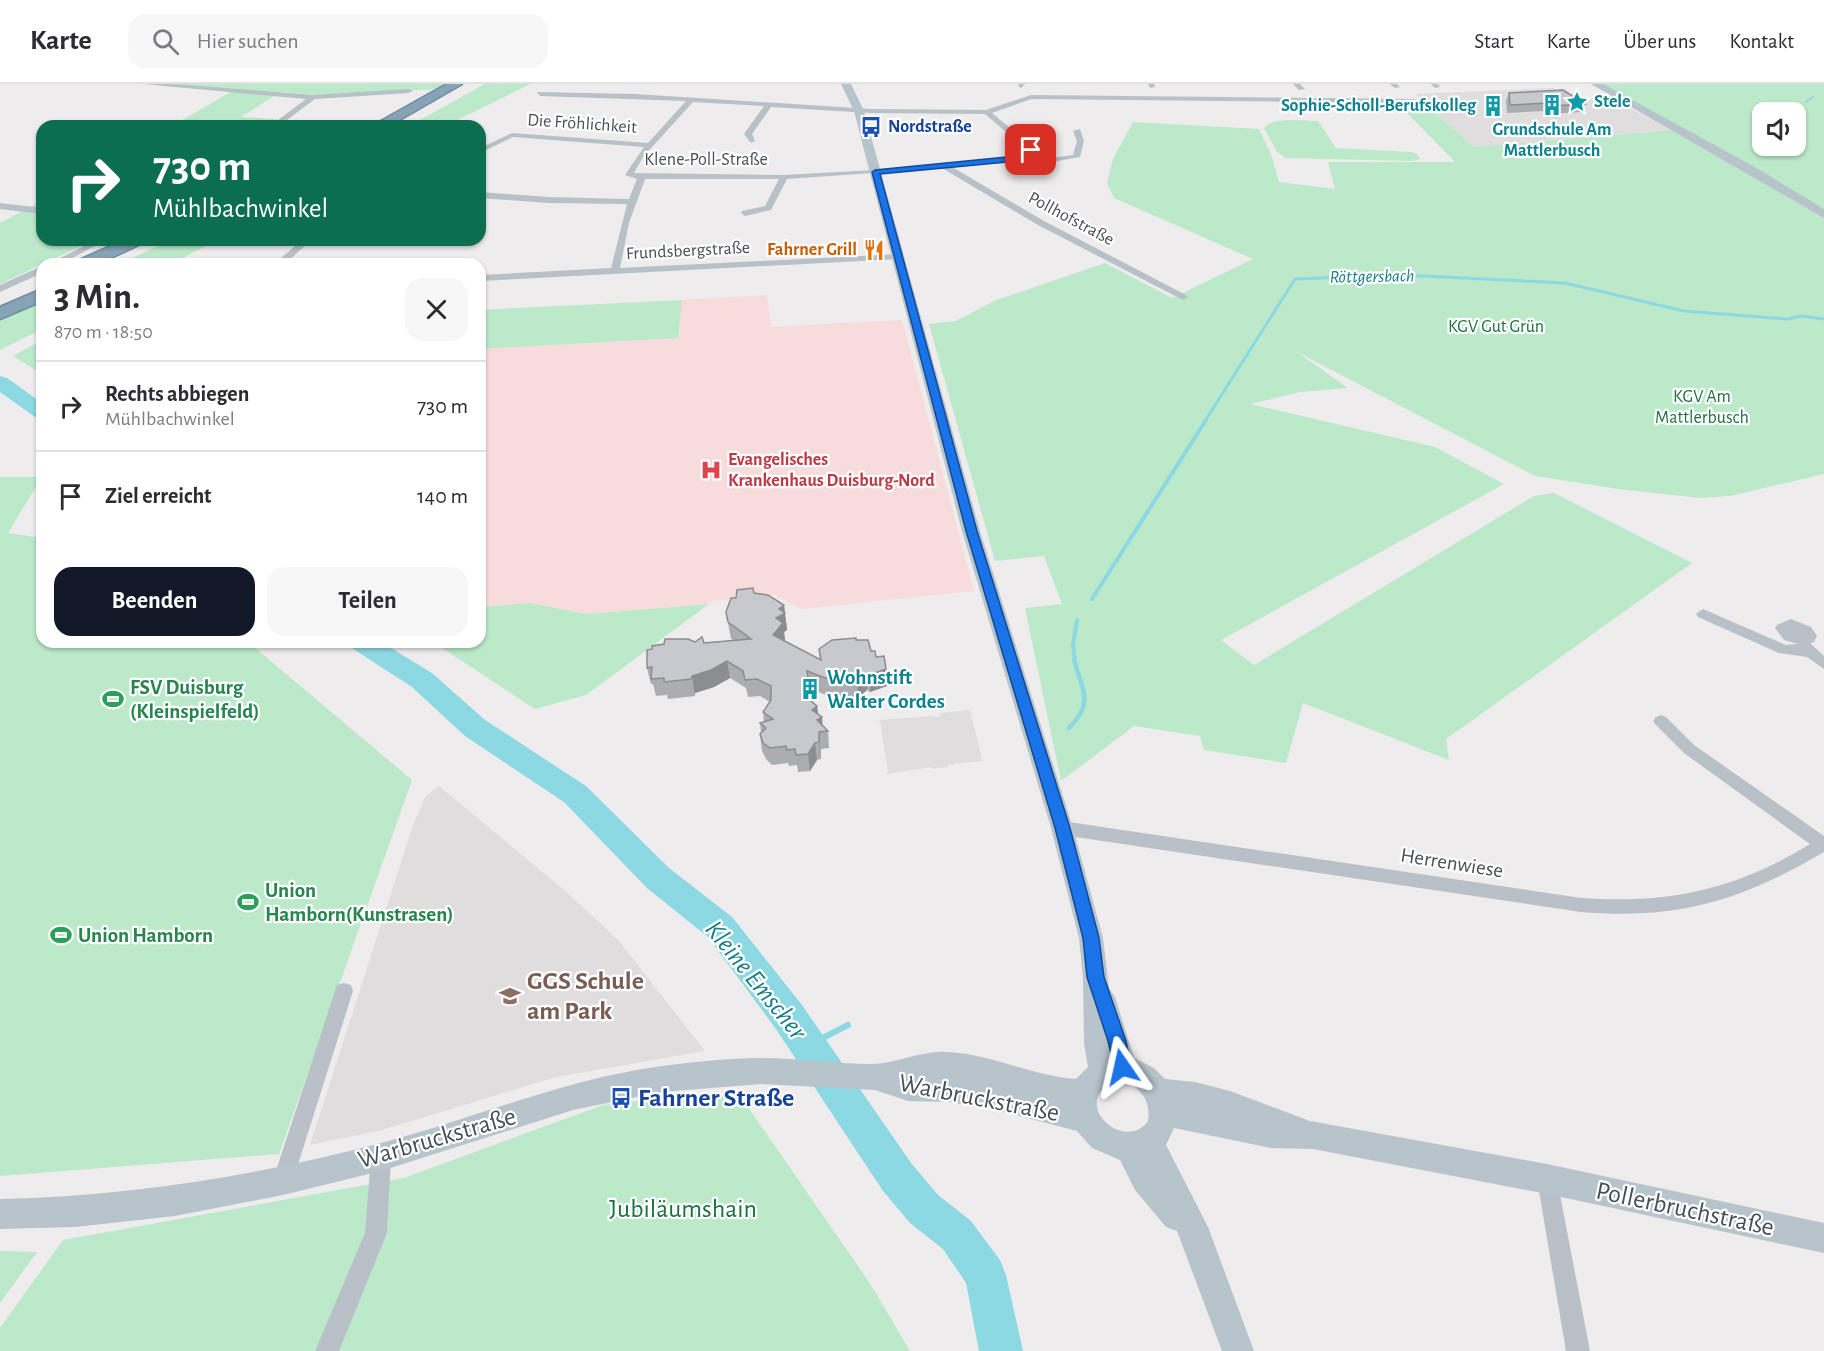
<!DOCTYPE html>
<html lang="de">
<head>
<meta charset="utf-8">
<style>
  :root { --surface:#fff; --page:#f7f7f7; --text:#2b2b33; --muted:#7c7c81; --line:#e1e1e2; --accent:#111827 }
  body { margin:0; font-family:"Alegreya Sans",sans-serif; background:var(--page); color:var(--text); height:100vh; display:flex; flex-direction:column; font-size:22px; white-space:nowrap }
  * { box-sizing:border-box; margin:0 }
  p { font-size:20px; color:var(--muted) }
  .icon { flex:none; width:33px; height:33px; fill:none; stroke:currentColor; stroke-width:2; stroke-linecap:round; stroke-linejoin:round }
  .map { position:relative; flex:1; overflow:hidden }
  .details { position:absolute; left:36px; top:174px; width:450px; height:390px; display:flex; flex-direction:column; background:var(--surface); border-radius:18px; box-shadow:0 2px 4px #0004 }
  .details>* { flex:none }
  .banner { position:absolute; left:36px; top:36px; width:450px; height:126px; border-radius:18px; box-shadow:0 2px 4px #0004; background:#0b6e4f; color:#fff; overflow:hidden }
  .buttons { position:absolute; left:1752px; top:18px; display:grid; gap:12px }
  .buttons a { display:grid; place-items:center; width:54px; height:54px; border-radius:12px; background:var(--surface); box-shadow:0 2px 4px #0004; font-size:30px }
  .pin { position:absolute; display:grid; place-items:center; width:51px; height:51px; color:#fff; margin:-26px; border-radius:12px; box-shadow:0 3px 9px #0006 }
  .me { position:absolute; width:66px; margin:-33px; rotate:349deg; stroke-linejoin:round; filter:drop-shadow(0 0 4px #0008) }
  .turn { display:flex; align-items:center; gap:21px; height:126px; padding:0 18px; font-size:27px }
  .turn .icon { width:78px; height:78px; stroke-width:2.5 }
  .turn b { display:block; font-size:42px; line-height:51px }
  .round { display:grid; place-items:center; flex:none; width:63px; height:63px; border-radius:18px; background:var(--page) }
  .summary { display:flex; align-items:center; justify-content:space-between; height:102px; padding:0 18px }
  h1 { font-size:36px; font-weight:700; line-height:45px }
  .cta { display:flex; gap:12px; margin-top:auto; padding:12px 18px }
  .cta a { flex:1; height:69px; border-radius:18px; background:var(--accent); color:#fff; font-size:24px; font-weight:700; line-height:69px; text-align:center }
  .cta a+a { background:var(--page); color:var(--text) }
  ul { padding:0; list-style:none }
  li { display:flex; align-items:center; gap:18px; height:90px; padding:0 18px; border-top:2px solid var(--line) }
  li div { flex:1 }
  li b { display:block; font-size:22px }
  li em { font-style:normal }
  header { display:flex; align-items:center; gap:36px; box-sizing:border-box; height:84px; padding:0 30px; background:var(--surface); border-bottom:2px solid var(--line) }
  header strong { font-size:28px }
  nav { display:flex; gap:33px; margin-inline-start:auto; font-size:21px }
  .search { width:420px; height:54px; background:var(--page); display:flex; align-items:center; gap:15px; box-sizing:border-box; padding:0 21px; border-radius:18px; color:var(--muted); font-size:22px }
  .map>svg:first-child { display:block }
  .education { fill:#dfdddd }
  .medical { fill:#f8dcdc }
  .green { fill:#bce9c9; fill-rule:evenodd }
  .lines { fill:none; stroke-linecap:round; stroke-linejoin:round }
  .stream-far4 { stroke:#8dd9e3; stroke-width:2 }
  .stream-far3 { stroke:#8dd9e3; stroke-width:3 }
  .stream-far2 { stroke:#8dd9e3; stroke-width:4 }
  .stream-far1 { stroke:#8dd9e3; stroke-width:4.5 }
  .stream { stroke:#8dd9e3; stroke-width:6 }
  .river { fill:#8dd9e3; fill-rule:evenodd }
  .highway-casing { stroke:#728ea3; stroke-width:3 }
  .street { fill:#b8c1c7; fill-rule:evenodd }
  .secondary { fill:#b8c4cc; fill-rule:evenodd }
  .highway { fill:#87a3b7; fill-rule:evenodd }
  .wall { fill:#abadb1 }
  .shaded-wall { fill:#8b8d90 }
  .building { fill:#c7c9ce; stroke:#8b8d90; stroke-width:1.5 }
  .route { fill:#1a73e8; stroke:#114b97; stroke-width:1.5 }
  .labels { text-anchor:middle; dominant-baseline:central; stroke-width:4.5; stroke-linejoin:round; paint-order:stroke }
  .far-culture-label { font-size:18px; font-weight:bold; fill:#0d838f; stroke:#fff; text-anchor:start }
  .far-street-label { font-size:18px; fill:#465057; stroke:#fff }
  .far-transit-label { font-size:18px; font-weight:bold; fill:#164399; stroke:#fff; text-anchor:start }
  .far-food-label { font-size:18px; font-weight:bold; fill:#c56008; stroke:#fff; text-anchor:end }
  .far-water-label { font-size:18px; font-style:italic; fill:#177d8a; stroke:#fff }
  .far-park-label { font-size:18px; fill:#1e713f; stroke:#fff }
  .far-health-label { font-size:18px; font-weight:bold; fill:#be3a42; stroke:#fff; text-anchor:start }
  .culture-label { font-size:21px; font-weight:bold; fill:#0d838f; stroke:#fff; text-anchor:start }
  .leisure-label { font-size:21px; font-weight:bold; fill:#27864d; stroke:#fff; text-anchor:start }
  .street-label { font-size:21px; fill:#465057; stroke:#fff }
  .near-education-label { font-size:26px; font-weight:bold; fill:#785e54; stroke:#fff; text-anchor:start }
  .near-transit-label { font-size:26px; font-weight:bold; fill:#164399; stroke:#fff; text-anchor:start }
  .near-street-label { font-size:26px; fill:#465057; stroke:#fff }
  .near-park-label { font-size:26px; fill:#1e713f; stroke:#fff }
  .near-water-label { font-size:27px; font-style:italic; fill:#177d8a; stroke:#fff }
</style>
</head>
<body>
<header>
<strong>Karte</strong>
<div class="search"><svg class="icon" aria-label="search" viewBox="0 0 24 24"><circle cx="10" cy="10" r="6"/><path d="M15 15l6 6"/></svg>Hier suchen</div>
<nav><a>Start</a><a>Karte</a><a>Über uns</a><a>Kontakt</a></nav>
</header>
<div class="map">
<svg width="1824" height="1267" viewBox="0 0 1824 1267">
  <rect width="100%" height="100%" fill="#eeecec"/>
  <path class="education" d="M1553,4L1572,15L1609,13L1671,46L1474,63L1415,10Z
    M970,626L983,679L981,677L953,680V682L950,680L947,683L932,685L931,683L886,690L888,688L880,637L877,636L933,632L934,633H939L940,629Z
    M439,702L570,811L619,857L705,967L556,993L382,1046L310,1061L413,741L425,713Z"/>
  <path class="medical" d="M767,211L771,243L902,236L974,507L801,525L774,511L713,517L709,520L586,530L531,519L480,523V265L678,254L682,216Z"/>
  <path class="green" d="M162,0H444L436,5L316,11L280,8L241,33L277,35L267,42H172L234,6Z
    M485,0H530L445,42H409Z
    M1598,0H1824V128ZM1762,28H1796V62H1762Z
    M1403,25L1432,26L1474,63L1671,46L1824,133V390L1730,412L1700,414L1618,405L1535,392L1297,268L1348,304L1300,308L1251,320L1435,363L1504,400L1221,556L1254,581L1534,412L1554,409L1692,479L1446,655L1449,676L1303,619L1286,679L1204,666L1200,652L1134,642L1061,697L1025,524L1062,520L1044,472L995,477L929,240L956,237L994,217L1105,179L1172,214L1253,175L1114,114L1107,99L1113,75L1133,38L1259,45L1271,70L1279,98L1335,105L1328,78H1455Z
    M1318,37L1336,64L1411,68L1417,70L1420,75L1412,77L1286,74L1277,68L1264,44C1274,32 1304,37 1318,37Z
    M42,117V156H94L0,200V139Z
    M170,156H217L171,180H120Z
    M682,216L678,254L480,265V226Z
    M42,217V245L0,266V237Z
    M42,256V290L13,272Z
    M0,393H42L8,449L42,454V558H248L412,696L279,1070L0,1092Z
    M531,519L586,530L709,520L586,611L535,625L433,558H480V523Z
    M707,1009L741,1013L871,1201L910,1267H0V1244L63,1156L404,1094L603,1021Z
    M0,1167L37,1168L0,1219Z"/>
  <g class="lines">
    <path class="stream-far4" d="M1806,18L1813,13"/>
    <path class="stream-far3" d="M1205,337L1295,195L1402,191L1565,199L1684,227L1788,235L1801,232L1824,235"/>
    <path class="stream-far2" d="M1092,515L1206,336
      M1075,577L1073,561L1077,536"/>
    <path class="stream-far1" d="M1069,644C1096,617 1081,606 1074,575"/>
    <path class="stream" d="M809,961L848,941"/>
    <path class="river" d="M0,292L7,294L42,319V335L35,333L0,308Z
      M348,558H381L432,589L485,636L586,702L669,784L732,833L802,921L911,1079L938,1111L971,1137L1000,1176L1006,1191L1023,1267H979L966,1199L943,1165L910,1139L883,1107L776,945L708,853L647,804L564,718L465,652L412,603L352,564Z"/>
    <defs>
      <path id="highway" d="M447,0H462L389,42H372Z
        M124,156H145L143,159L98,180H77L79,176Z
        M42,205V217L0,235V223Z"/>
    </defs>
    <use href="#highway" class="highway-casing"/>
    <path class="street" d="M143,0H173L313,11L409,5L413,7L409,9L315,15L279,42H270L306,15Z
      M1019,0H1025L1021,4L1018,2Z
      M1148,0H1154L1155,3L1150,4Z
      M1293,0H1300L1305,5L1299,6Z
      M1390,0H1397L1400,3L1395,4Z
      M1431,0H1438L1440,3L1435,4Z
      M537,8L635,10L871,25L986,26L1031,11L1414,15L1418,17L1414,19L1031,15L992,29L1034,64L1033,71L1052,74L1073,71L1077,57L1073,47L1080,45L1084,57L1080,73L1052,78L1024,75L952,83L1044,137L1186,211L1188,213L1183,216L1038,141L942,84L787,95L771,126L745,132L741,129L742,127L765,122L779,95H645L629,139L620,184L901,170V174L898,175L480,197V191L611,184L627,120L548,119L480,114V108L548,113L629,115L637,95L625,91L644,63L513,53L480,69V64L512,49L648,59L686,17L540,12ZM693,18L764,22L744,50L751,59L755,57L752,50L771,23L871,29L985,30L1027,66L1026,69L1018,72L875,86L784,91L634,89L643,73Z
      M0,119L42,124V130L0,125Z
      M95,156H106L61,180H49Z
      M302,156H311L285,180H274Z
      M42,182V189L0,208V201Z
      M1703,525L1786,561L1798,560L1784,556L1775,544L1777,541L1791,535L1811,543L1817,552L1814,558L1810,559L1824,572V585L1807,573L1779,569L1698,533L1696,530Z
      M1661,631L1666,633L1694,661L1824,752V768C1740,817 1679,836 1581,828L1062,751L1056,749L1054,744L1056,739L1062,737L1581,814C1668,820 1735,806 1810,760L1684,669L1656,641L1653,637L1656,633Z
      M344,899L351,901L353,907L293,1096L290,1103L283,1106L276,1103L273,1096L335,907L337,901Z
      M381,1063L388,1066L391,1073L387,1149L339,1267H315L365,1149L371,1073L374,1066Z
      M1547,1085L1554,1088L1557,1095L1590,1267H1566L1537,1095L1540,1088Z"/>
    <path class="secondary" d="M841,0H851L864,27L980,447L1073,744L1103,854L1109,904L1115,913L1134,974L1154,984L1165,995L1195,998L1230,1007L1310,1037L1547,1080L1824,1139V1169L1547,1110L1313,1065L1271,1064L1174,1044L1166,1061L1208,1143L1254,1267H1222L1177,1147L1166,1143L1135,1106L1120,1076L1092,1064L1077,1047L1005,1028L949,1018L908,1017L875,1006L761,1000L662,1008L573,1026L381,1087L283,1111L175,1132L75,1143L0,1145V1115C129,1112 256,1092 381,1059C475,1034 565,995 662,982C694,978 729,974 761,974C798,974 835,980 871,980C897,980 922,966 947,968C992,970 1032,992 1076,995L1088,983L1084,959L1083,893L1079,854L1051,744L962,447L854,27ZM1122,996C1141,1003 1151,1017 1148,1037C1127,1067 1077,1027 1105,1003C1109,1000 1117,998 1122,996Z
      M1591,0H1603L1753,82L1824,125V134Z"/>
    <use href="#highway" class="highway"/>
  </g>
  <path class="wall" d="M1509,9L1585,20L1581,28L1549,30L1544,27L1507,29L1506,17Z
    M754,509L784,521L787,546L784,548L785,556L784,557L820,576L819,565L856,556L876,573L887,602L870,608L867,606L858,614H837L836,611H826L809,604L811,617L817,622L818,630L823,642L828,647L829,664L821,665V675L817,676L810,687L798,688L797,681L789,682L788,679L772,681L766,675L762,667L760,650L761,648L760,639L764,638L763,628L770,618L760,612L748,613L746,604L730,594L714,603L695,609V612L668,615L667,611L656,612L653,600H651L647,584L695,558L704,559L733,556L731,555L726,528L736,514Z"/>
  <path class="shaded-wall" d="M784,521L787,546L784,548L785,556L775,568L773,551L776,534L779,525Z
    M727,577L730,594L714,603L695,609V612L692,592Z
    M886,585L887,602L870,608L869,591Z
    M867,589V606L858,614L857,597Z
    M817,622L819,635L822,633L823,648H819L821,675L819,658L812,626Z
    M815,659L817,676L810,687L808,670Z"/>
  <path class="building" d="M1563,6L1585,20L1552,22L1547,19L1510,21L1509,9Z
    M753,504L754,509L768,511L784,521L779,525L785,529L776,534L783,539L773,551L821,576L819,565L832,556L856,554V556H868L871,567H875L876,573L884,572L886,585L869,591L867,589L857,597H836L835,594H825L807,587L811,617L817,622L812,626L822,633L817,636L828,647L819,648V658L815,659L808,670L796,671L795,665L787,666L786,662L770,664L763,659L760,650L766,644L760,639L773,635L763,628L771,616V602L757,595L745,596L743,587L727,577L711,586L692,592L691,595L664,598V594L651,595L652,583L647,584V566L652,565V562L664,560L665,555H688L695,558L702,553L704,559L751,555L728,538L726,528L731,514H736L737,506Z"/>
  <path class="route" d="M1031,64L1034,66L1032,73L1018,77L880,90L977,447L1070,744L1099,854L1104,893L1126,957L1131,983L1128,989L1122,992L1116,989L1108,957L1087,893L1083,854L1055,744L966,447L872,88L875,86L1017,72L1026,70Z"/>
  <defs>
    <symbol id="sight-bare" viewBox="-9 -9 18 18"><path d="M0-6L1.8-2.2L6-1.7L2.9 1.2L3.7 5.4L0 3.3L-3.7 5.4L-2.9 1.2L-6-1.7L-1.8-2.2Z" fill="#0f9aa8" stroke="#fff" stroke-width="2.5" paint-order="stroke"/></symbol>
    <symbol id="building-bare" viewBox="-9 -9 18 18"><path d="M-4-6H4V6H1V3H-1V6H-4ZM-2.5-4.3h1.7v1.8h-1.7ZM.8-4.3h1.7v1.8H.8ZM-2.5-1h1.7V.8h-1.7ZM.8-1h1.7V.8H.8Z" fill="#0f9aa8" stroke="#fff" stroke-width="2.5" paint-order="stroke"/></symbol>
    <symbol id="bus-bare" viewBox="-9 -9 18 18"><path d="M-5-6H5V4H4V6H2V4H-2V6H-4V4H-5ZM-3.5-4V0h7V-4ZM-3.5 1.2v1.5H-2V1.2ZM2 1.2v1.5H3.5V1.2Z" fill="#1a4fb4" stroke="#fff" stroke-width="2.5" paint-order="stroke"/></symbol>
    <symbol id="restaurant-bare" viewBox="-9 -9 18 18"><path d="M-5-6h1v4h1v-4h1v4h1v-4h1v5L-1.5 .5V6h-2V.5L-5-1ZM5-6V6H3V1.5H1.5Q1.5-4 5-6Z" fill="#e8710a" stroke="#fff" stroke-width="2.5" paint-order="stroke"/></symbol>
    <symbol id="hospital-bare" viewBox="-9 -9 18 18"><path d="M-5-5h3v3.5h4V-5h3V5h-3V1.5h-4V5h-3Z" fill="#e0444e" stroke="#fff" stroke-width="2.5" paint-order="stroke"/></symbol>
    <symbol id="stadium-bare" viewBox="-9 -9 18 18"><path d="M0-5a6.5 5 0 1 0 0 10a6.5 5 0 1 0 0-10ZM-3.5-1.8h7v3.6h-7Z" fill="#2e9e5b" stroke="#fff" stroke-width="2.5" paint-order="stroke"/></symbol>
    <symbol id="school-bare" viewBox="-9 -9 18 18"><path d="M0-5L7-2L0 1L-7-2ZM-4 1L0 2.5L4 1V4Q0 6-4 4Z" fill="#8d6e63" stroke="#fff" stroke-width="2.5" paint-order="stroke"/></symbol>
  </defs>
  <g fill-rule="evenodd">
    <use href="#sight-bare" x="1562" y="3" width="30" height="30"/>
    <use href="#building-bare" x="1537" y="6" width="30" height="30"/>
    <use href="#building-bare" x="1478" y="7" width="30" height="30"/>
    <use href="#bus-bare" x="856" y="28" width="30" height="30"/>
    <use href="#restaurant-bare" x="859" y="151" width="30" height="30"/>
    <use href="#hospital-bare" x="696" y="371" width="30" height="30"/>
    <use href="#building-bare" x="795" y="590" width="30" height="30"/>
    <use href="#stadium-bare" x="98" y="600" width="30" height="30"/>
    <use href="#stadium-bare" x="233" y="803" width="30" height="30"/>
    <use href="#stadium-bare" x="46" y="836" width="30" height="30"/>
    <use href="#school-bare" x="495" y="897" width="30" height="30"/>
    <use href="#bus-bare" x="606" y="999" width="30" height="30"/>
  </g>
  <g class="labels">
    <g class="far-culture-label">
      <text x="1594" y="18">Stele</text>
      <text x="1476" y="22" text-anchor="end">Sophie-Scholl-Berufskolleg</text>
      <text x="1552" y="46" text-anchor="middle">Grundschule Am<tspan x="1552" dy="21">Mattlerbusch</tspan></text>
    </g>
    <g class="far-street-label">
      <text transform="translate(582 40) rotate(4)">Die Fröhlichkeit</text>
      <text x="706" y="76">Klene-Poll-Straße</text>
      <text transform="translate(1071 135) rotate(28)">Pollhofstraße</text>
      <text transform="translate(688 167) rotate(-3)">Frundsbergstraße</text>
    </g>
    <g class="far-transit-label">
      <text x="888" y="43">Nordstraße</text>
    </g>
    <g class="far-food-label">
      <text x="857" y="166">Fahrner Grill</text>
    </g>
    <g class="far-water-label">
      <text transform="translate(1372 193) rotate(-1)">Röttgersbach</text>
    </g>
    <g class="far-park-label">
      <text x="1496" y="243">KGV Gut Grün</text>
      <text x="1702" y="313">KGV Am<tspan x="1702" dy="21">Mattlerbusch</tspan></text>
    </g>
    <g class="far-health-label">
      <text x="728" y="376">Evangelisches<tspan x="728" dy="21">Krankenhaus Duisburg-Nord</tspan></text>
    </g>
    <g class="culture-label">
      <text x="827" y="593">Wohnstift<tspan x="827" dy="24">Walter Cordes</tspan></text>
    </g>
    <g class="leisure-label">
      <text x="130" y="603">FSV Duisburg<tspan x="130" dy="24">(Kleinspielfeld)</tspan></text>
      <text x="265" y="806">Union<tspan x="265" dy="24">Hamborn(Kunstrasen)</tspan></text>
      <text x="78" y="851">Union Hamborn</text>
    </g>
    <g class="street-label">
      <text transform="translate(1452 779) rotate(9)">Herrenwiese</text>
    </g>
    <g class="near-education-label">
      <text x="527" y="897">GGS Schule<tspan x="527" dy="30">am Park</tspan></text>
    </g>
    <g class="near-transit-label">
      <text x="638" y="1014">Fahrner Straße</text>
    </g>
    <g class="near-street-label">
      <text transform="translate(979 1014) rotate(11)">Warbruckstraße</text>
      <text transform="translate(437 1054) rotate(-16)">Warbruckstraße</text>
      <text transform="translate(1685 1125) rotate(12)">Pollerbruchstraße</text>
    </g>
    <g class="near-park-label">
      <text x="683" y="1125">Jubiläumshain</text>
    </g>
    <g class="near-water-label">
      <text transform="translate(756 896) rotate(51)">Kleine Emscher</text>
    </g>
  </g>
</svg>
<div class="buttons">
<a><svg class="icon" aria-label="sound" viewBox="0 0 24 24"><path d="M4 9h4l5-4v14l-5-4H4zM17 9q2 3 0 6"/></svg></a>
</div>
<div class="pin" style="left:1031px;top:66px;background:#d93025"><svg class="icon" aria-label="arrive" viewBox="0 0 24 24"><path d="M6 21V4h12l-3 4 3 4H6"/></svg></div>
<svg class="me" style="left:1122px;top:983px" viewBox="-20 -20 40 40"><path d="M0-17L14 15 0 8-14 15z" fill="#1a73e8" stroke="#fff" stroke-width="4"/></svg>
<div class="banner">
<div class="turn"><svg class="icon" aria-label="right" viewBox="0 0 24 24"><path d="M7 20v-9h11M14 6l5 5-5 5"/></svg><div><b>730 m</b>Mühlbachwinkel</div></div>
</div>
<section class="details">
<div class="summary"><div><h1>3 Min.</h1><p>870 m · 18:50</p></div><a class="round"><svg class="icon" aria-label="close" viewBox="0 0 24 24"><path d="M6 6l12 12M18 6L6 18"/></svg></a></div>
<ul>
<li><svg class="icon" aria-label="right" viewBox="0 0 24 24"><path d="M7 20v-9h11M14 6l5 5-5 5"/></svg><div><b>Rechts abbiegen</b><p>Mühlbachwinkel</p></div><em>730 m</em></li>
<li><svg class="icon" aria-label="arrive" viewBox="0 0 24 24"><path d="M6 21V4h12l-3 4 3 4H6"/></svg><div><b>Ziel erreicht</b></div><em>140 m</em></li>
</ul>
<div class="cta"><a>Beenden</a><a>Teilen</a></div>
</section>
</div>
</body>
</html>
